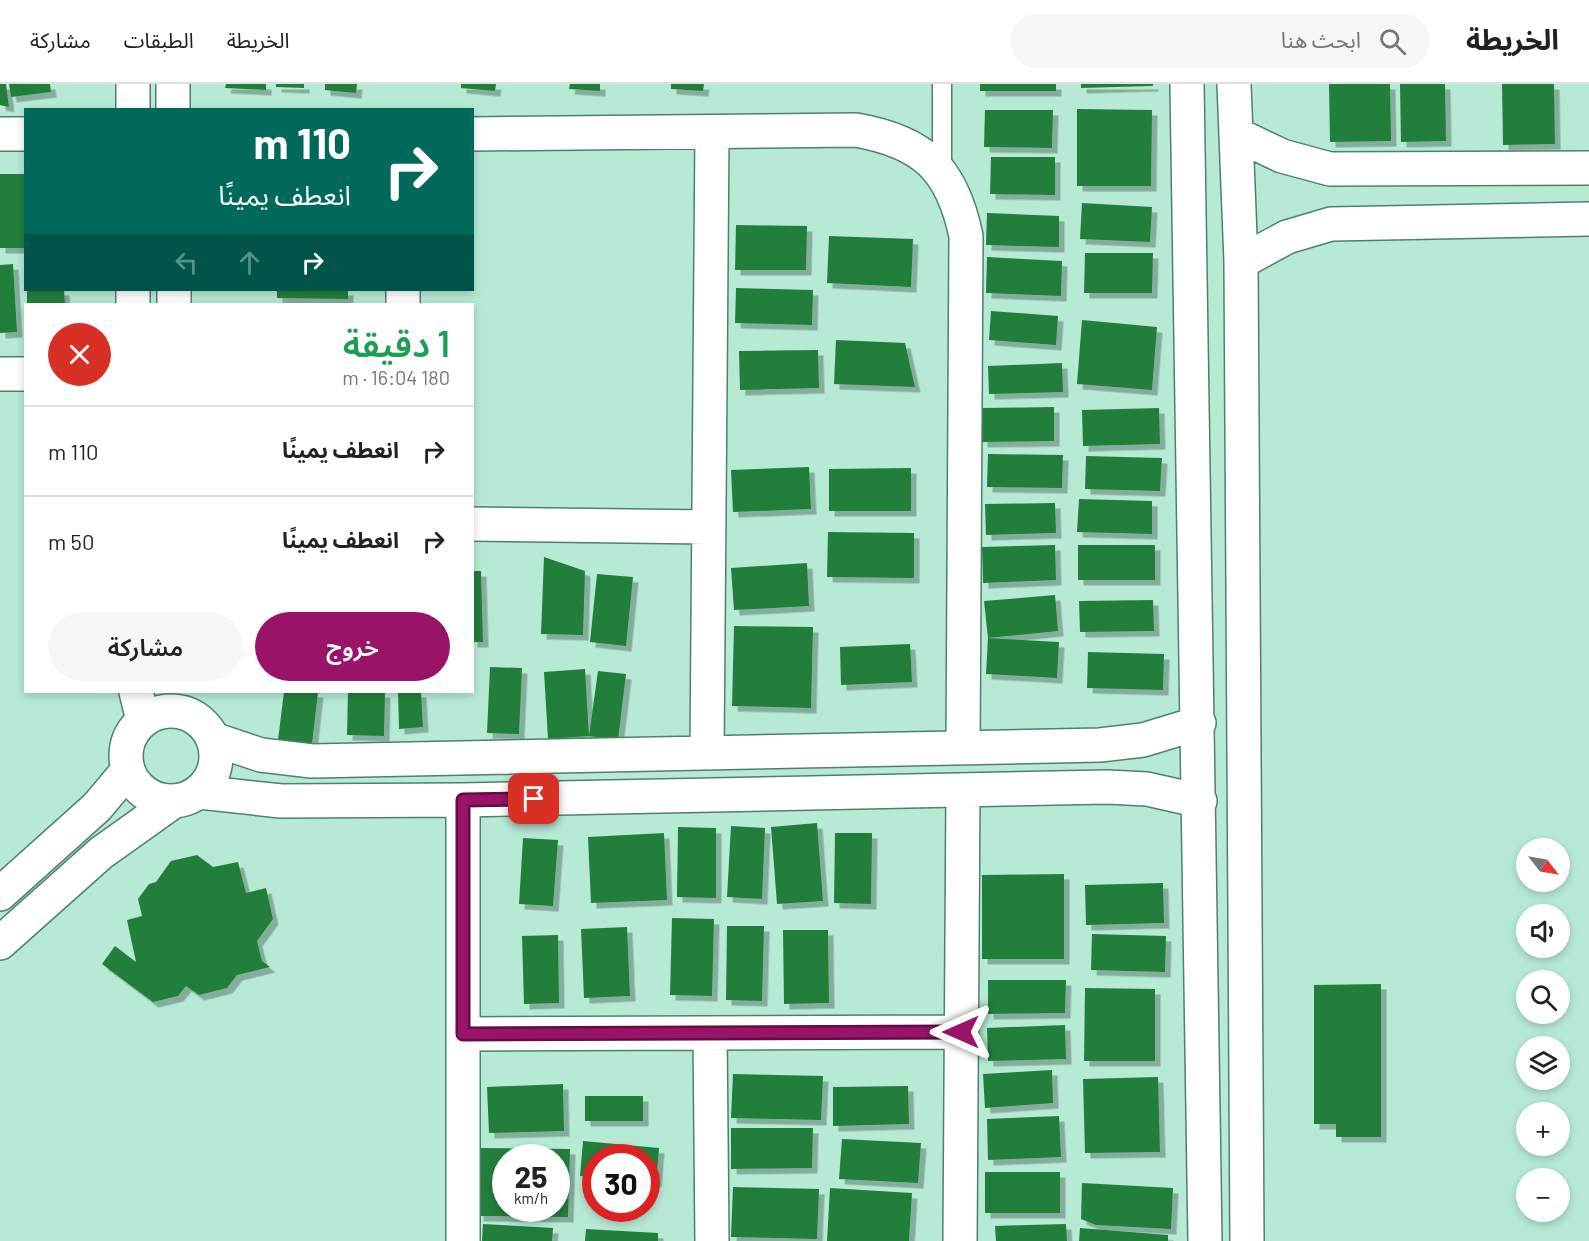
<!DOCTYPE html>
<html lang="ar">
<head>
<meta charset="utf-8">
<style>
  :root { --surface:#fff; --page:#f6f6f6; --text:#222; --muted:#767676; --line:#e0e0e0; --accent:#991468 }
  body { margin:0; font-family:Barlow,"Noto Sans Arabic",sans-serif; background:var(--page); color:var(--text); direction:rtl; height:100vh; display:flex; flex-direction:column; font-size:22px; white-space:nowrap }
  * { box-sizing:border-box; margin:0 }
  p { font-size:20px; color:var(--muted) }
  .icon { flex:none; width:33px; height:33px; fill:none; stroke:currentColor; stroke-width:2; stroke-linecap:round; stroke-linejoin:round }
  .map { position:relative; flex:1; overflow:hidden; direction:ltr }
  .panel { position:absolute; left:24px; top:219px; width:450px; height:390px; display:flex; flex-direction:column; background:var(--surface); border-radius:0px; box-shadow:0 3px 9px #0003; direction:rtl }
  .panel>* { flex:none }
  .banner { position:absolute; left:24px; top:24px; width:450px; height:183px; border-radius:0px; box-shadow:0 3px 9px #0003; direction:rtl; background:#00695c; color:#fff; overflow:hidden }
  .needle { width:39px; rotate:121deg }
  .tools { position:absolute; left:1516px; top:754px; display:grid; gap:12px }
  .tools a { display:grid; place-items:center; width:54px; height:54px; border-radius:50%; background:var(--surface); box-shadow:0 3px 9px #0003; font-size:30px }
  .speed { position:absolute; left:492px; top:1060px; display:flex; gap:12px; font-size:30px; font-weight:700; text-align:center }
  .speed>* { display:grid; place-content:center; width:78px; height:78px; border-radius:50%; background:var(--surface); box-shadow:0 3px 9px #0003; line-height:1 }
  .speed small { font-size:15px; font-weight:400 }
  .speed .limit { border:9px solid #d22; background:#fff; color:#111 }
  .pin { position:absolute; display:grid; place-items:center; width:51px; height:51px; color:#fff; margin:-26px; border-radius:12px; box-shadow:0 3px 9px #0006 }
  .me { position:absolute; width:66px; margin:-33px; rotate:270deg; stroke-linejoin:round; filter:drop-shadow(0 0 4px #0008) }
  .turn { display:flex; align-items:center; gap:21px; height:126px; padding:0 24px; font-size:27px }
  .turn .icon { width:78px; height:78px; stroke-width:2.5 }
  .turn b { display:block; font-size:42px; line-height:51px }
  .lanes { display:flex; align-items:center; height:57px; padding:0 24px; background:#0003; justify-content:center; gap:30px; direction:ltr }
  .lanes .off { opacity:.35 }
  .round { display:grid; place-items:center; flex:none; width:63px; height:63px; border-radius:32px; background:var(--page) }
  .summary { display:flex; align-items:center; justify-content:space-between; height:102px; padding:0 24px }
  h1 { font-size:36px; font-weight:600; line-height:45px; color:#1e9e55 }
  .primary-button { display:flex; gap:12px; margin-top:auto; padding:12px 24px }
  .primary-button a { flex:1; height:69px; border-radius:36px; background:var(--accent); color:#fff; font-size:24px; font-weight:600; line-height:69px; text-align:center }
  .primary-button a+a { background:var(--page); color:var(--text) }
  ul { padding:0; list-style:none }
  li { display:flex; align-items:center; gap:18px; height:90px; padding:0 24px; border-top:2px solid var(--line) }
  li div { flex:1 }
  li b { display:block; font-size:22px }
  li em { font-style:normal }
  header { display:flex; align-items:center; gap:36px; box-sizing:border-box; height:84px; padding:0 30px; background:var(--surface); border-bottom:2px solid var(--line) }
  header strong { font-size:28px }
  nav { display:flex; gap:33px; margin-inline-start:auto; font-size:21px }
  .search { width:420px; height:54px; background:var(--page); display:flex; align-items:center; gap:15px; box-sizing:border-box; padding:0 21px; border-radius:33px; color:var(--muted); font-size:22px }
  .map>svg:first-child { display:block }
  .building { fill:#207f3b; fill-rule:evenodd; filter:url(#shadow) }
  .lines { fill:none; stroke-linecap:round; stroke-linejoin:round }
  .service-casing { stroke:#4f806e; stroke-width:21 }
  .minor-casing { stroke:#4f806e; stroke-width:36 }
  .service { stroke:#fff; stroke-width:18 }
  .minor { stroke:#fff; stroke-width:33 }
  .route-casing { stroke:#630d44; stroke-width:15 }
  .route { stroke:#991468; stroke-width:10 }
</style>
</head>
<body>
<header>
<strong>الخريطة</strong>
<div class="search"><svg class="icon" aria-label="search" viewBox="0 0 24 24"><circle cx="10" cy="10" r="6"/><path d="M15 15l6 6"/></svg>ابحث هنا</div>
<nav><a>الخريطة</a><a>الطبقات</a><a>مشاركة</a></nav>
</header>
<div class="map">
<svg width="1589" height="1157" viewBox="0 0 1589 1157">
  <defs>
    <filter id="shadow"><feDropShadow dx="5.5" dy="5.5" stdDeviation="0" flood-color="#0004"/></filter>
  </defs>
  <rect width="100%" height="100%" fill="#b6ead5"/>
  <path class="building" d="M0,0H6L9,23L0,21Z
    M9,0H50L51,8L11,13Z
    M226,0H266V6L225,4Z
    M276,0H304V4L276,3Z
    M325,0H357L356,9L325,6Z
    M461,0H496L495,7L461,4Z
    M570,0H600V7L569,5Z
    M671,0H704L703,7L671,5Z
    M980,0H1056V7H980Z
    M1081,0H1153V2L1081,4Z
    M1329,0H1390L1391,57L1330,58Z
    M1400,0H1445L1446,57L1401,58Z
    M1502,0H1554L1555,60L1503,61Z
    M1077,25L1152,26L1151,102H1077Z
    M985,26H1053L1052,64L984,63Z
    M991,73H1055V111L990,110Z
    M0,90H26V164H0Z
    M1082,119L1152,123L1150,158L1080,155Z
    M987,129L1059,132V163L986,161Z
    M736,141L807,142L806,186H735Z
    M829,152L913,155L911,203L827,199Z
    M1085,169H1153L1152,209H1084Z
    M987,173L1062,177L1061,212L986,209Z
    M13,180L17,248L0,249V181Z
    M736,204L813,206L812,241L735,239Z
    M27,206H64L65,220H27Z
    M277,206H348V215L277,214Z
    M991,227L1058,232L1056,261L989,256Z
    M1082,236L1157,243L1152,306L1077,300Z
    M836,256L905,259L915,303L834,300Z
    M818,266L819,304L740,306L739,267Z
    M1062,279L1063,308L989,310L988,282Z
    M1054,323V357L982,358V324Z
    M1159,324L1160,360L1083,362L1082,326Z
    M988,370L1063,371L1062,404L987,403Z
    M1086,372L1162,374L1160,407L1085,405Z
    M809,383L811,425L733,428L731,386Z
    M911,384V427H829V385Z
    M1079,415L1152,417V450L1077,448Z
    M1055,419L1056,449L986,451L985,420Z
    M828,448L914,449V494L827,493Z
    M1055,461L1056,496L983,499L982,463Z
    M1078,461H1155V496H1078Z
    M544,473L585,487L583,551L541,550Z
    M807,479L809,522L734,526L731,484Z
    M472,487H481L483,558H472Z
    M597,490L633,493L626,562L590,558Z
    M1055,511L1058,547L988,554L1059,558L1057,594L986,590L988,554L984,517Z
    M1153,516L1154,547L1080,548L1079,517Z
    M734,542L813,543L811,624L732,622Z
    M910,560L912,598L841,601L840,563Z
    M1088,568L1164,570L1163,606L1087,604Z
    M490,583L522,584L519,650L487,649Z
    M585,585L589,652L548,655L544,588Z
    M598,587L626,590L618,656L589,652Z
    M284,608H318L312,660L278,656Z
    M348,608H385L384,652L347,651Z
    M398,608H421L423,643L399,645Z
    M817,739L823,817L777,820L771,743Z
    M731,742L765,744L762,815L727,813Z
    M678,743L716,744V814L677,813Z
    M664,749L667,816L591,819L588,753Z
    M835,749H872L871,820L834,819Z
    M523,754L558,756L553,822L519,820Z
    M197,771L213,783L238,778L246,809L266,804L273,835L257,857L262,877L270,883L237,891L227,904L199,911L186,902L178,912L153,918L102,880L115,862L136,878L127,836L142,832L138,815L149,800L156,798L171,777Z
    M1064,790V875H982V791Z
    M1163,799L1164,839L1086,841L1085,801Z
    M672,834L714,835L712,912L670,911Z
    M727,842H764L762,917L726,916Z
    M627,843L630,912L584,914L581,845Z
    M783,846H828L829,919L784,920Z
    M1092,850L1166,852L1165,888L1091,886Z
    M558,851L559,919L524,920L522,852Z
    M988,896H1066L1065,929L988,930Z
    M1381,900V1053H1336V1040H1314V901Z
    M1085,904L1155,905V977H1084Z
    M1065,941L1066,975L988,977L987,944Z
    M1052,986L1053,1019L985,1024L983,990Z
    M733,990L823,992L821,1036L731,1034Z
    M1158,993L1160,1068L1085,1069L1083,995Z
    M563,1000L564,1047L489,1049L487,1003Z
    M908,1002L909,1040L833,1042V1003Z
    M585,1012H643V1037H585Z
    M1059,1032L1061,1073L988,1076L987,1035Z
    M731,1044H813L812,1084L731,1085Z
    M842,1055L921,1059L918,1099L839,1095Z
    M583,1057L659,1064L656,1098L646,1097V1074H596V1093L580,1092Z
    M480,1064L570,1065L568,1133L478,1132ZM506,1074H556V1125H506Z
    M985,1088H1060V1129H985Z
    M1082,1099L1173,1104L1171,1145L1096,1141L1081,1135Z
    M733,1103L819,1105L817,1155L731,1153Z
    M830,1104L912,1109L909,1157H827Z
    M483,1140L553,1144L552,1157H482Z
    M1066,1140L1067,1157H996L995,1142Z
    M1080,1144L1168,1151V1157H1079Z
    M586,1145L658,1149V1157H585Z"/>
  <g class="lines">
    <defs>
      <path id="service" d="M942,0V91"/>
      <path id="minor" d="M133,0V26
        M173,0V26
        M1187,0L1205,1157
        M1234,0L1241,178L1247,1157
        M0,50H26
        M472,50L856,46C924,58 952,85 966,152L963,663
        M1236,50L1282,72L1330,85L1589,84
        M1241,178L1287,153L1331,140L1589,135
        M174,206V220
        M133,220V206
        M403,220V206
        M0,290H26
        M472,440L709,443
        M136,608L143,636
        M126 672a45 45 0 1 1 90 0a45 45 0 1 1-90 0Z
        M213,655L261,671L312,677L1100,661L1143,656L1199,639
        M707,669L712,48
        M199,708L281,717L463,716L1107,703L1147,705L1200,717
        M463,716V1157
        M0,810L97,723L128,686
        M0,859L101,769L174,717
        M710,949L712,1157
        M463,950L961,948
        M960,1157L963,706"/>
    </defs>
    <use href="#service" class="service-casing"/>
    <use href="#minor" class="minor-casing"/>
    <use href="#service" class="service"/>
    <use href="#minor" class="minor"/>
  </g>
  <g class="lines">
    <defs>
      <path id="route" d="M534,715L463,716V950L961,948"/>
    </defs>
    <use href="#route" class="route-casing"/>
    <use href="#route" class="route"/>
  </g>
</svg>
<div class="tools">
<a><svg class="needle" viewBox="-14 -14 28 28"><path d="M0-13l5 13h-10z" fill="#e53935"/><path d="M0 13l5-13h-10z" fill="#767676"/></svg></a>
<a><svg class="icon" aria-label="sound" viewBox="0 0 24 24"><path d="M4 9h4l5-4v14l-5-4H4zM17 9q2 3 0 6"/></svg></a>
<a><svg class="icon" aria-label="search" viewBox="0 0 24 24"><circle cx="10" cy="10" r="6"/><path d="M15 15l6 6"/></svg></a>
<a><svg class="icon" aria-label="layers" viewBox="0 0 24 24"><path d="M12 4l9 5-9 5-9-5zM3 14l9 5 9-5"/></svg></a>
<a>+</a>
<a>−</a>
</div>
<div class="speed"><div>25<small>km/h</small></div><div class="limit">30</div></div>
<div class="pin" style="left:534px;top:715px;background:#d93025"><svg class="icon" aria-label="arrive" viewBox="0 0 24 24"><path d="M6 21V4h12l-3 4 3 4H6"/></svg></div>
<svg class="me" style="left:961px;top:948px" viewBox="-20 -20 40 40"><path d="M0-17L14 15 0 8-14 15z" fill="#991468" stroke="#fff" stroke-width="4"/></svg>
<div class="banner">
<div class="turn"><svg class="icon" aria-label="right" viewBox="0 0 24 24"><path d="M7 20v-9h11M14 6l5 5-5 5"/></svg><div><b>110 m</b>انعطف يمينًا</div></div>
<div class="lanes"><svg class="icon off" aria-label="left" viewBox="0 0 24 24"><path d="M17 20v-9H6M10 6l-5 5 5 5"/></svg><svg class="icon off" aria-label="ahead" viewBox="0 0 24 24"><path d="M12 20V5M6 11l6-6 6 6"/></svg><svg class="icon" aria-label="right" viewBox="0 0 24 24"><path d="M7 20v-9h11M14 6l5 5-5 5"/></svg></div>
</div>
<section class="panel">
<div class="summary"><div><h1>1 دقيقة</h1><p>180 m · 16:04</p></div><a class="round" style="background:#d93025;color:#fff"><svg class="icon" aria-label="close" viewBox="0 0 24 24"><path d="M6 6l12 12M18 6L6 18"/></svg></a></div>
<ul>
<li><svg class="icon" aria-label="right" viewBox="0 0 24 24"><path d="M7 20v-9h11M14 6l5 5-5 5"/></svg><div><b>انعطف يمينًا</b></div><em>110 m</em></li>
<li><svg class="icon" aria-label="right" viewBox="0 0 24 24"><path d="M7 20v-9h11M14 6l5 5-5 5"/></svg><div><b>انعطف يمينًا</b></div><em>50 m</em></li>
</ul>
<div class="primary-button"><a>خروج</a><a>مشاركة</a></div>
</section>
</div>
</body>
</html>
